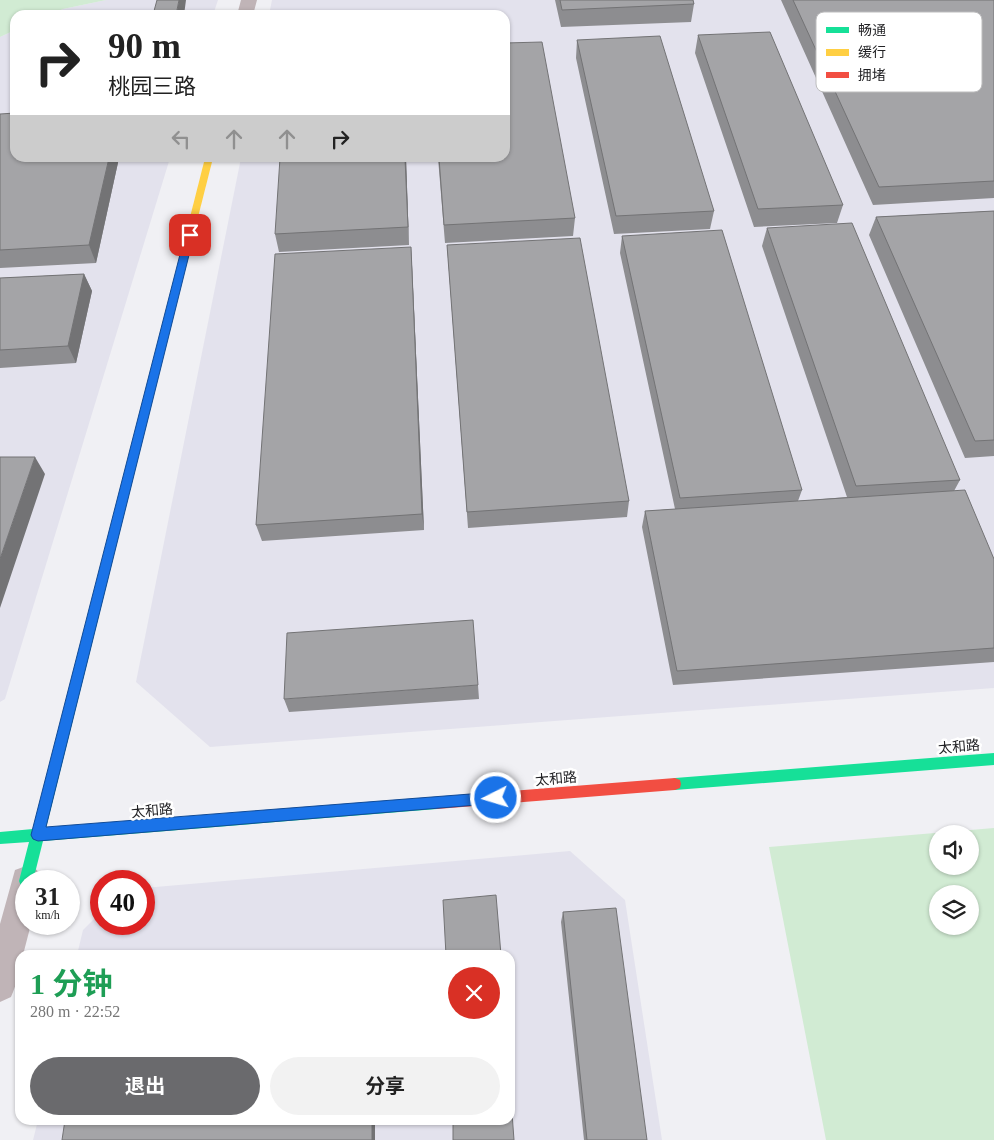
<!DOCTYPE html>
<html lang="zh">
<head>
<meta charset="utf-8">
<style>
  :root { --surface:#fff; --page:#f2f2f2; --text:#222; --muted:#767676; --accent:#6a6a6d }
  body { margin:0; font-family:"Times New Roman","Noto Sans SC",serif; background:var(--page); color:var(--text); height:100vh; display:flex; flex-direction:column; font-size:19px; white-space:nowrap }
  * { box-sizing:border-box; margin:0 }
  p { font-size:16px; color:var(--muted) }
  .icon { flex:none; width:28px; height:28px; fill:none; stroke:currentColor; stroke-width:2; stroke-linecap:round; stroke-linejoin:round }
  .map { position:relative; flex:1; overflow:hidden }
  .details { position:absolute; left:15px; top:950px; width:500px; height:175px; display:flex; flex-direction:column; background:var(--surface); border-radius:15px; box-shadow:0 1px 4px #0004 }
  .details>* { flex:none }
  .hud { position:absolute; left:10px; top:10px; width:500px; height:152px; border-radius:15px; box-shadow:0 1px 4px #0004; background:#fff; color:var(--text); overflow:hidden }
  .controls { position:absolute; left:929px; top:825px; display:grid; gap:10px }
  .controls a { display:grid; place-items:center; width:50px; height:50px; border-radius:50%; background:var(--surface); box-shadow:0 1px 4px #0004; font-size:25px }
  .speed { position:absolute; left:15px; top:870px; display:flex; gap:10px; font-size:25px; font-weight:700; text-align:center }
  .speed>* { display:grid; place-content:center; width:65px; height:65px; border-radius:50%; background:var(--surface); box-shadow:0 1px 4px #0004; line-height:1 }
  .speed small { font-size:12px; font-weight:400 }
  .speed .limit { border:8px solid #d22; background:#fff; color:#111 }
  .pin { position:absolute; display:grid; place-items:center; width:42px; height:42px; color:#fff; margin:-21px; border-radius:10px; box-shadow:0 2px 8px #0006 }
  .me { position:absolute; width:55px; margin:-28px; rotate:265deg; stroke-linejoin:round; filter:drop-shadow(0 0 4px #0008) }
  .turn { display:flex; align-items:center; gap:18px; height:105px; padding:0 15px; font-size:22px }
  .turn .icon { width:65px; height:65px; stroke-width:2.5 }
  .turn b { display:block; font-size:35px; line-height:42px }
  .lanes { display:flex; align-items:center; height:48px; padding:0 15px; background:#0003; justify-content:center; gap:25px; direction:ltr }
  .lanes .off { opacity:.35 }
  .round { display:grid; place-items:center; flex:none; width:52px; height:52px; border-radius:26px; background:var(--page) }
  .headline { display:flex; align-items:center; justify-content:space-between; height:85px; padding:0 15px }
  h1 { font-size:30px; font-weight:700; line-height:38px; color:#1e9e55 }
  .action { display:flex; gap:10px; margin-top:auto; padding:10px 15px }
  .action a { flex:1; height:58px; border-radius:30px; background:var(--accent); color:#fff; font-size:20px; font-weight:700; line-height:58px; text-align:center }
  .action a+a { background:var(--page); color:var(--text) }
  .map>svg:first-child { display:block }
  .built { fill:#e3e2ed }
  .green { fill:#d1ebd3; fill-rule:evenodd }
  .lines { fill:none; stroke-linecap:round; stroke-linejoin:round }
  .street { fill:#c0b4b7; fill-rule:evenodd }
  .fast { fill:#16e098; fill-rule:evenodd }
  .slow { fill:#ffcf43; fill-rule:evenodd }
  .jam { fill:#f24e42; fill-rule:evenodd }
  .wall { fill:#8d8d90 }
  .shaded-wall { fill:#737375 }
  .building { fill:#a4a4a7; stroke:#737375 }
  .route { fill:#1a73e8; stroke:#114b97 }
  .labels { text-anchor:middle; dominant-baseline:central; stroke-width:5; stroke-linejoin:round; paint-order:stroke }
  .street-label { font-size:14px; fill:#222225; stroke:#fff }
  .key { fill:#fff; stroke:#bdbdbe; stroke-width:1 }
  .key-label { font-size:14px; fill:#222225 }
</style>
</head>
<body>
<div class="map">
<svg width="994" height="1140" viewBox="0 0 994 1140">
  <rect width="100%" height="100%" fill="#f0f0f4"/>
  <path class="built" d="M106,0H218L213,15H49L63,9Z
    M272,0H994V688L210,747L136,682L241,158H505V15H269Z
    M15,30V158H170L5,699L0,702V37Z
    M570,851L625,900L662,1140H33L38,1120H510V955H77L83,930L101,912V924H144V888Z"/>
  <path class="green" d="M0,0H106L63,9L49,15H15V30L0,37Z
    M994,828V1140H826L769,847ZM938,834H970V866H938ZM938,894H970V926H938Z"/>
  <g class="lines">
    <path class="street" d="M241,0H257L253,15H237Z
      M26,866L37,870L41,881H26V924H31L23,955H20C20,970 17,983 11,997L0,1002V924L15,870Z"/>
    <path class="fast" d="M190,230L194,233L46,828L437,797L442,799L443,803L442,807L437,809L43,841L33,881H26V888L21,886L19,881L29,842L0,844V832L33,829L186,233Z
      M994,753V765L675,790L670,788L669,784L670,780L675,778Z"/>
    <path class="slow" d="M205,158H213L194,233L190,236L186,233Z"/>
    <path class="jam" d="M675,778L680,780L681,784L680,788L675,790L437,809L432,807L431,803L432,799L437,797Z"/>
  </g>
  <path class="wall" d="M555,0H693L694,4L691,22L561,27Z
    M781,0H994V198L873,205Z
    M698,35L843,205L837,223L754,227L695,53Z
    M577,40L714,211L710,229L614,234L576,58Z
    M0,114L119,158L96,263L0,268Z
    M406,158L409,245L279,252L275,234Z
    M438,158L575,218L573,236L445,243Z
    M994,211V456L965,458L869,235L876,217Z
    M767,228L960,480L954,491L994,559V662L673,685L642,527L645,511L675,509L620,253L622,236L802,490L798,501L847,497L762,246Z
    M447,245L629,501L627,517L468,528Z
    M411,247L412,265L424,530L262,541L256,525Z
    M84,274L92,291L76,363L0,368V278Z
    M478,685L479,699L289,712L284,699Z
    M563,912L647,1140H584L561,922Z"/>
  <path class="shaded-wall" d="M179,0H186L184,15H176Z
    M109,158H119L96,263L89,245Z
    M405,158H406L409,245L408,227Z
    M411,247L412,265L424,530L422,514Z
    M84,274L92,291L76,363L68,346Z
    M35,457L45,474L0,608V559Z
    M372,1120H375V1140H372Z"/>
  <path class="building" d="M157,0H179L176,15H60L154,11Z
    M560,0H693L694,4L562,10Z
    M793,0H994V181L879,187Z
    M770,32L843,205L758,209L698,35Z
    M660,36L714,211L616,216L577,40Z
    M542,42L575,218L444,225L439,158H505V43Z
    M15,113V158H109L89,245L0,250V114Z
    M280,158H405L408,227L275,234Z
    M994,211V440L975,441L876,217Z
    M852,223L960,480L856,486L767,228Z
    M722,230L802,490L680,498L622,236Z
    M580,238L629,501L467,512L447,245Z
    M411,247L422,514L256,525L275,254Z
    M84,274L68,346L0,350V278Z
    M0,457H35L0,559Z
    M965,490L994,559V648L677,671L645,511Z
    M473,620L478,685L284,699L287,633Z
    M496,895L501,955H446L443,900Z
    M616,908L647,1140H587L563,912Z
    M510,1086L514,1140H453V1120H510Z
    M65,1120H372V1140H62Z"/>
  <path class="route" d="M190,232L194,235L46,827L496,792L501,794L503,798L501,803L38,841L33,839L31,835L185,235Z"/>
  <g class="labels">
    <g class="street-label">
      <text transform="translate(959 747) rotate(-5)">太和路</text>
      <text transform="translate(556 779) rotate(-5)">太和路</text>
      <text transform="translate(152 811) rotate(-5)">太和路</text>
    </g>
  </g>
  <rect x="816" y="12" width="166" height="80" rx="8" class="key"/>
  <rect x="826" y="27" width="23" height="6" fill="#16e098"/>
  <rect x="826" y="49" width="23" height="7" fill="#ffcf43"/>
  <rect x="826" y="72" width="23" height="6" fill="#f24e42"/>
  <g class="key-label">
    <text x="858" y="35">畅通</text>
    <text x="858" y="57">缓行</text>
    <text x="858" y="80">拥堵</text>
  </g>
</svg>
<div class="controls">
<a><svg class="icon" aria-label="sound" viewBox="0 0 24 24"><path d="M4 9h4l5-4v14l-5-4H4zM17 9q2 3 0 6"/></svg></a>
<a><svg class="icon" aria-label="layers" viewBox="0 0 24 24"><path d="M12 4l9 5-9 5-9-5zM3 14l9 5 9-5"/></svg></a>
</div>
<div class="speed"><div>31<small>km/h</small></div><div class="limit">40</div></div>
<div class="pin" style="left:190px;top:235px;background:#d93025"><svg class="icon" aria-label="arrive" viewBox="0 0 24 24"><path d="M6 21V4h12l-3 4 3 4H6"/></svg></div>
<svg class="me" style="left:496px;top:798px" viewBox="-20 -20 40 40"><circle r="17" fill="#1a73e8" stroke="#fff" stroke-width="3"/><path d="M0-11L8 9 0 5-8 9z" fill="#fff"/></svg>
<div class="hud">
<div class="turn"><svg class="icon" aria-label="right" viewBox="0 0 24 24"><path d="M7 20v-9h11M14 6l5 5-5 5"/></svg><div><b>90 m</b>桃园三路</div></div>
<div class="lanes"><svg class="icon off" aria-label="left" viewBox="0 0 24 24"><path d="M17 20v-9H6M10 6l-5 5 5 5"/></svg><svg class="icon off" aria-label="ahead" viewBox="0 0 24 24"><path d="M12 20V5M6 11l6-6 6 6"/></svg><svg class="icon off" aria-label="ahead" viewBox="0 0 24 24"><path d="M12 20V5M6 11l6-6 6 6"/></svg><svg class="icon" aria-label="right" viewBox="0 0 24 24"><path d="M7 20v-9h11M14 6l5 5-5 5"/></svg></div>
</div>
<section class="details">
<div class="headline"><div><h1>1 分钟</h1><p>280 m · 22:52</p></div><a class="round" style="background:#d93025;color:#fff"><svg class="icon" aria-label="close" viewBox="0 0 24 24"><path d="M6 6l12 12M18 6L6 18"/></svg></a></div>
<div class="action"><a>退出</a><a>分享</a></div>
</section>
</div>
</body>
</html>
